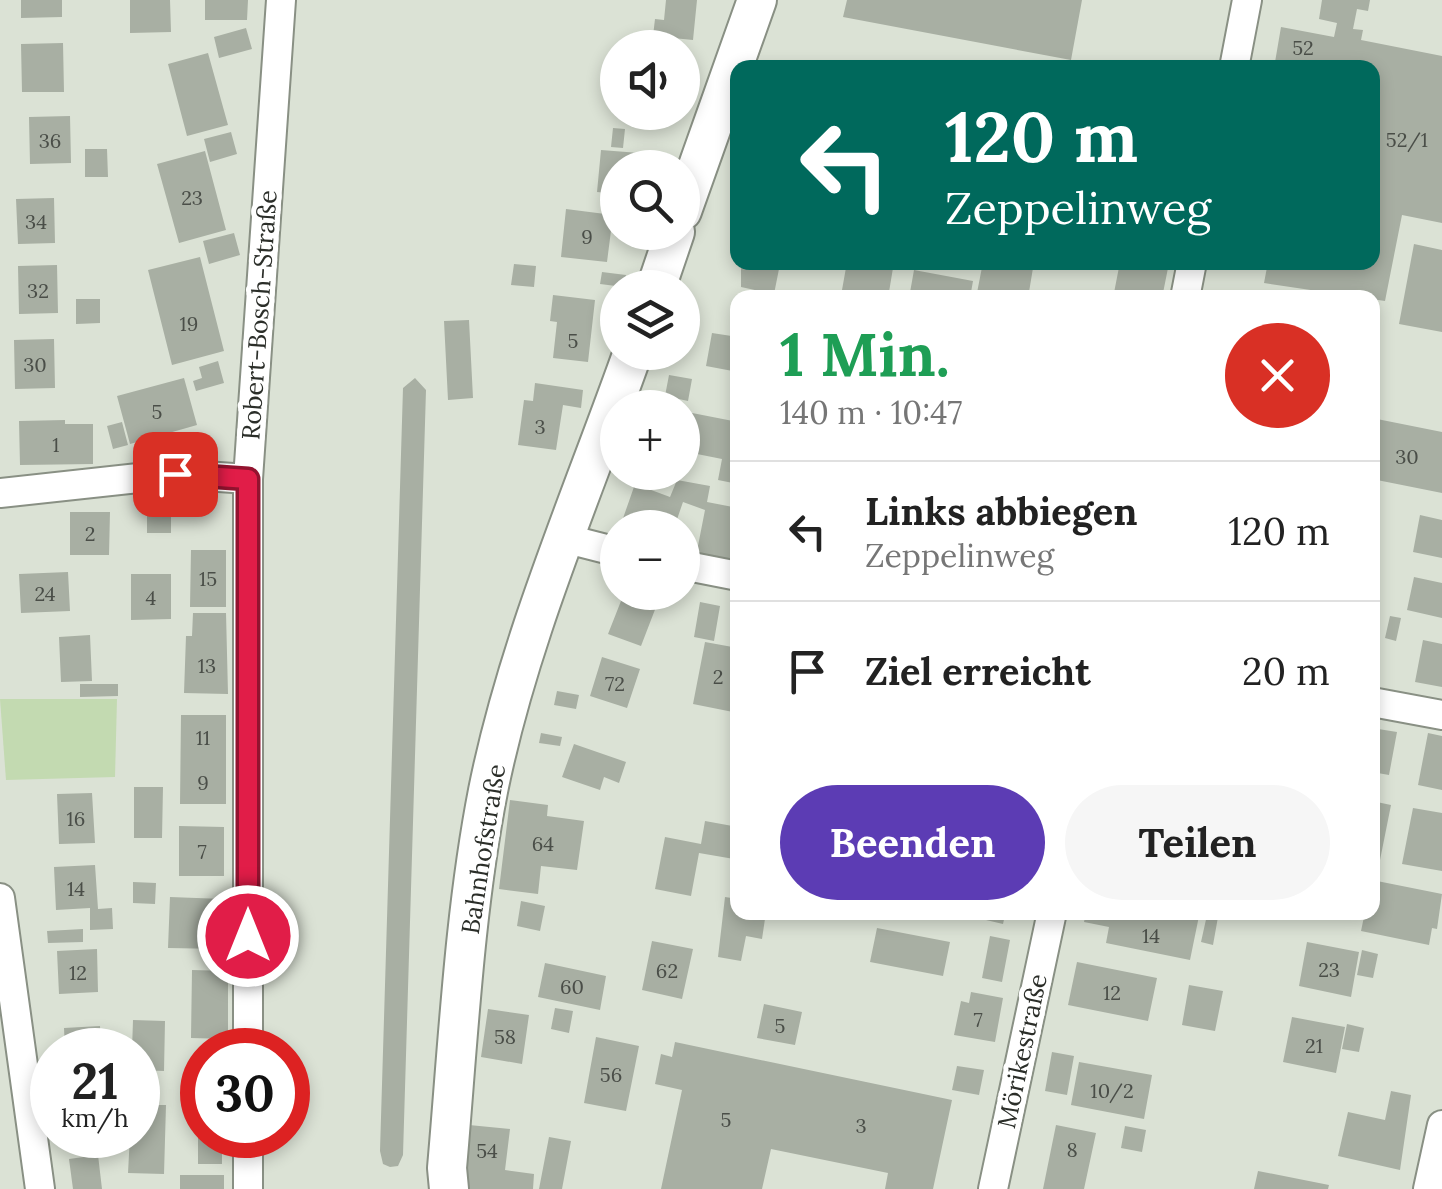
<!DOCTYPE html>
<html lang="de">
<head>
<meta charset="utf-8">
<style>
  :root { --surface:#fff; --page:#f6f6f6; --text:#222; --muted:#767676; --line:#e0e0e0; --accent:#5c3cb4 }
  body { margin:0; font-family:Lora,serif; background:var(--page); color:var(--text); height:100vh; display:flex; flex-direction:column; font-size:38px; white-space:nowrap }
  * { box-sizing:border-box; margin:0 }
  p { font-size:32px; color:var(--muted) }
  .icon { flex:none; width:55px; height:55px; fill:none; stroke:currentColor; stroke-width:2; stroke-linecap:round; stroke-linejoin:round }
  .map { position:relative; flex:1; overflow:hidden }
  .details { position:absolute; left:730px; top:290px; width:650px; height:630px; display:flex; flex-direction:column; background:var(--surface); border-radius:20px; box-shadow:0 5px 15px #0003 }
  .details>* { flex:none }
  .hud { position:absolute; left:730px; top:60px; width:650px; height:210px; border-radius:20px; box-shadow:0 5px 15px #0003; background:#00695c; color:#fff; overflow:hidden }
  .fabs { position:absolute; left:600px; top:30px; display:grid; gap:20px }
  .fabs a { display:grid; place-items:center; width:100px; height:100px; border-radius:50%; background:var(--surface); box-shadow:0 5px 15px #0003; font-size:50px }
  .speed { position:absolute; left:30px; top:1028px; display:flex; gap:20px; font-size:50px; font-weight:700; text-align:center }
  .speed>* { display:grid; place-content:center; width:130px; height:130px; border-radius:50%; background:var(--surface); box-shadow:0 5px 15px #0003; line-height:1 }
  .speed small { font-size:25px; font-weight:400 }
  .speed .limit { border:15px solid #d22; background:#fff; color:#111 }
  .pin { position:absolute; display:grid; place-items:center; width:85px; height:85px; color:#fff; margin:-42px; border-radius:20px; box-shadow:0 5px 15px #0006 }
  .me { position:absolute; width:110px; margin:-55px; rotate:0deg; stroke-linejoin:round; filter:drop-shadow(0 0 8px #0008) }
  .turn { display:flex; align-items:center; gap:35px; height:210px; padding:0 50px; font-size:45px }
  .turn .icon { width:130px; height:130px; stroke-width:2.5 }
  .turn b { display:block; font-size:70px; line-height:85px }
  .round { display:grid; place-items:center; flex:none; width:105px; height:105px; border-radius:52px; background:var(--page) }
  .summary { display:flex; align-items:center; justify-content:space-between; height:170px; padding:0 50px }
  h1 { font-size:60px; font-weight:700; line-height:75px; color:#1e9e55 }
  .cta { display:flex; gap:20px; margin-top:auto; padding:20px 50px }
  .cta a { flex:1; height:115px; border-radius:60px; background:var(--accent); color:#fff; font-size:40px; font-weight:700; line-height:115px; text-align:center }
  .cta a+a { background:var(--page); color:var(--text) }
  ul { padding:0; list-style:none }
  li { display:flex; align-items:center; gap:30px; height:140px; padding:0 50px; border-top:2px solid var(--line) }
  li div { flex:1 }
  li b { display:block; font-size:38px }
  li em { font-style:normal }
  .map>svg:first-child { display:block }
  .green { fill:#c3dab1 }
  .building { fill:#a8afa3 }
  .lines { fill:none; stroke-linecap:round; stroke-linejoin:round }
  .street-casing { stroke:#899084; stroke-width:32 }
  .secondary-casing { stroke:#899084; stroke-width:42 }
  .street { stroke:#fff; stroke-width:28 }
  .secondary { stroke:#fff; stroke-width:38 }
  .route-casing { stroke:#92132f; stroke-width:25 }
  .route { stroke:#e11d48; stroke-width:18 }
  .labels { text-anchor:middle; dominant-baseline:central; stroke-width:10; stroke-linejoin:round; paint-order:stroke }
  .number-label { font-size:20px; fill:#4a4e48 }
  .street-label { font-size:25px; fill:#2b2e29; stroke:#fff }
</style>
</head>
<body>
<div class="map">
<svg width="1442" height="1189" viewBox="0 0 1442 1189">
  <rect width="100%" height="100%" fill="#dbe2d5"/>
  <path class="green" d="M0,699H117L115,777L6,780Z"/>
  <path class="building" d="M21,0H62V17L21,18Z
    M130,0H170L171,32L130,33Z
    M205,0H248L247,20H205Z
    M666,0H697L693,40L653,36L655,19L664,20Z
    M847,0H1082L1071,60L843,17Z
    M1322,0H1370L1368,11L1357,9L1353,29L1363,30L1361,40L1442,56V223L1402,215L1385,301L1264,283L1268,262H1372V68L1333,60L1331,68H1274L1281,27L1334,37L1337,23L1319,19Z
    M246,28L252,49L219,58L214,37Z
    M63,43L64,92H22L21,44Z
    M208,53L228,125L187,136L168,64Z
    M70,116L71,163L30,164L29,117Z
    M613,128L625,129L623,148L611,147Z
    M231,132L237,154L210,162L204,139Z
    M85,149H107L108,177H85Z
    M601,150L639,153L638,168H618V194L597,192Z
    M205,151L226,230L179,243L157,164Z
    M54,198L55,243L18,244L16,199Z
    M566,209L613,215L607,262L561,257Z
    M234,233L240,255L209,264L203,241Z
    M1414,244L1442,250V332L1399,324Z
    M200,257L224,351L172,365L148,270Z
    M741,262L780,264L774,294L741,287Z
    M847,262H894L888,298L842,290Z
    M983,262H1034L1028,298H976Z
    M1120,262L1168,268L1162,298H1113Z
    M514,264L536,266L534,287L511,285Z
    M57,265L58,313L19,314L18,266Z
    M914,270L973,281L970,298H909Z
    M602,272L626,275L624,287L600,284Z
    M553,295L595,300L588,362L553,358L557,322L550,321Z
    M76,299H100V323L76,324Z
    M469,320L473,398L448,400L444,321Z
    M712,333L738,337V372L706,366Z
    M54,339L55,388L15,389L14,340Z
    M218,361L224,383L196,391L193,381L202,378L199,367Z
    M669,375L692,379L688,401L665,396Z
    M184,378L197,425L130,444L117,396Z
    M415,378L426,390L403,1155L398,1166L390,1167L383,1164L380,1151L403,388Z
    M535,383L583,390L581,408L563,405L556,450L518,445L524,400L533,401Z
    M682,411L738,422V484L718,480L722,459L682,451Z
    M1372,418L1442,432V493L1372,479Z
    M65,420V424H93V464L20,465L19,421Z
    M122,422L128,445L113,449L107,426Z
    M677,480L710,486L707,502L738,508V565L696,556L705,510L683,502L674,528L621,524L635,484L670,497Z
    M147,506H171V533H147Z
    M70,512H110L109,555H70Z
    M1420,515L1442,520V558L1413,552Z
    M191,550H226V607H190Z
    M68,572L70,611L21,613L19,574Z
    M131,574H171V619L131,620Z
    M1414,577L1442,583V618L1407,610Z
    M621,601L656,607L641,646L608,634Z
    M700,602L720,606L714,641L694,637Z
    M193,613H226L228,694L184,693L186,636H192Z
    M1390,616L1401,618L1396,641L1385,638Z
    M90,635L92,681L61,682L59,637Z
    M1423,640L1442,644V687L1415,682Z
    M705,642L738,648V713L693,704Z
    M602,657L640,669L627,708L590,696Z
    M80,684H118V696L80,697Z
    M557,691L579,695L576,709L554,705Z
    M181,715H226V804H180Z
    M1372,728L1397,732L1389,775L1372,772Z
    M541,733L562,737L560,746L539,743Z
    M1428,733L1442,736V790L1418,785Z
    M574,744L626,762L619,783L604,777L600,790L562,777Z
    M134,787H163L162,838H134Z
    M92,793L95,843L59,844L57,794Z
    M510,800L548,805L547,816L584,821L577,870L541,866L538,894L499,889Z
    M1372,801L1391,805L1380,860L1372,858Z
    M1413,808L1442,813V871L1402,864Z
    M705,821L738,827L734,859L699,853L691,896L655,889L665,837L701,844Z
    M179,826L224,827V876H179Z
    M95,865L98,909L112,908L113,929L90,930V908L56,910L54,867Z
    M1372,880L1442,894L1437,929L1432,928L1429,945L1361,931L1365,912H1372Z
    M133,882L156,883L155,904L133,903Z
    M170,897L223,899L222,949L168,948Z
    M725,897L738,899V912H766L762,939L746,936L741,961L718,957Z
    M521,901L545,906L540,931L517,926Z
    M987,912H1022L1020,919L1005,915L1003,924L986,920Z
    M1086,912L1199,916L1190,960L1106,943L1109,927L1084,922Z
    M1207,915L1218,917L1213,945L1201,942Z
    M877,928L950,942L943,976L870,962Z
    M83,929V942L48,943L47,931Z
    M990,936L1010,940L1002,982L982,978Z
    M652,941L693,949L682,999L642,990Z
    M1307,942L1359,952L1351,997L1299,986Z
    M97,949L98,992L59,994L57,951Z
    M1362,950L1378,954L1373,978L1357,975Z
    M1077,962L1157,978L1148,1021L1068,1005Z
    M545,963L606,976L600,1010L538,997Z
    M192,970L228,971V1039L191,1038Z
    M1189,985L1223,991L1215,1031L1182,1025Z
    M971,992L1003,998L995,1042L954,1035L961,1001L969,1003Z
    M764,1004L802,1012L795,1045L757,1038Z
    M555,1008L573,1011L569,1033L551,1029Z
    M488,1009L529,1015L522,1064L481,1057Z
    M1292,1017L1345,1027L1336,1073L1283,1062Z
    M133,1020L165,1021L164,1071L138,1070V1050H132Z
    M1347,1024L1364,1028L1359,1052L1342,1049Z
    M100,1026L101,1050H65L64,1028Z
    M596,1037L639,1046L626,1111L584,1103Z
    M675,1042L952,1100L933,1189H885L888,1173L771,1149L762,1189H661L682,1090L655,1084L661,1054L672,1057Z
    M1052,1052L1074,1056L1067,1095L1045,1091Z
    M193,1061H202V1129H192Z
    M1079,1062L1152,1075L1144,1119L1071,1105Z
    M957,1066L984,1070L979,1095L952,1090Z
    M1391,1091L1411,1095L1400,1170L1338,1156L1348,1112L1385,1120Z
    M138,1105H166L164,1174L128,1173L130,1135H138Z
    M469,1125L510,1129L505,1170L534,1174L533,1189H462Z
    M1056,1125L1096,1133L1084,1189H1043Z
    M1125,1126L1146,1130L1142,1152L1121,1148Z
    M549,1137L571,1141L562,1189H539Z
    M198,1138H222V1164H198Z
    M98,1155L102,1189H73L69,1159Z
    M1258,1171L1329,1185L1328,1189H1254Z
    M180,1175H224V1189H180Z"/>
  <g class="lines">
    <defs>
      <path id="street" d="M1234,68L1247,0
        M1185,298L1192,262
        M0,493L175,474L248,479
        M567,539L618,552
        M682,565L738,576
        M1372,702L1442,715
        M0,898L40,1189
        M248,1050V479L281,0
        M248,1189V1135
        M993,1189L1052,912
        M1428,1189L1442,1125"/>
      <path id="secondary" d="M682,211L757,0
        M656,288L675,232
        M449,1189L447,1168C458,1043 464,914 488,791C518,641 582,496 633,352"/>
    </defs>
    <use href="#street" class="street-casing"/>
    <use href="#secondary" class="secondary-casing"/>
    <use href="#street" class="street"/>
    <use href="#secondary" class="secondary"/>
  </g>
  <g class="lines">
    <defs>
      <path id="route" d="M175,474L248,479V936"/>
    </defs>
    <use href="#route" class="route-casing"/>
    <use href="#route" class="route"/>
  </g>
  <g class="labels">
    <g class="number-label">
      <text x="1303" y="47">52</text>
      <text x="1407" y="139">52/1</text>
      <text x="50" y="140">36</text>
      <text x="192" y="197">23</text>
      <text x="36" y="221">34</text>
      <text x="587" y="236">9</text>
      <text x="38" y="290">32</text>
      <text x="189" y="323">19</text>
      <text x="573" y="340">5</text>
      <text x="35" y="364">30</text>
      <text x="157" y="411">5</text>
      <text x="540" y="426">3</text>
      <text x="56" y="444">1</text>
      <text x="1407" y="456">30</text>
      <text x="90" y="533">2</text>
      <text x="208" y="578">15</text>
      <text x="45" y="593">24</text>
      <text x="151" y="597">4</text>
      <text x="207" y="665">13</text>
      <text x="718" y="676">2</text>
      <text x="615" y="683">72</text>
      <text x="203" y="737">11</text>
      <text x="203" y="782">9</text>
      <text x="76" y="818">16</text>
      <text x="543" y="843">64</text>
      <text x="202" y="851">7</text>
      <text x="76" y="888">14</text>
      <text x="1151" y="935">14</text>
      <text x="1329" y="969">23</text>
      <text x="667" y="970">62</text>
      <text x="78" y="972">12</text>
      <text x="572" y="986">60</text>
      <text x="1112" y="992">12</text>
      <text x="978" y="1019">7</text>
      <text x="780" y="1025">5</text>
      <text x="505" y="1036">58</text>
      <text x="1314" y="1045">21</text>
      <text x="611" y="1074">56</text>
      <text x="1112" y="1090">10/2</text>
      <text x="726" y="1119">5</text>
      <text x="861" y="1125">3</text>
      <text x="1072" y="1149">8</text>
      <text x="487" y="1150">54</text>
    </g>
    <g class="street-label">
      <text transform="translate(259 315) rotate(-86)">Robert-Bosch-Straße</text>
      <text transform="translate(483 849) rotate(-81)">Bahnhofstraße</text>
      <text transform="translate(1022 1051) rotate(-78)">Mörikestraße</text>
    </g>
  </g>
</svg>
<div class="fabs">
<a><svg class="icon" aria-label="sound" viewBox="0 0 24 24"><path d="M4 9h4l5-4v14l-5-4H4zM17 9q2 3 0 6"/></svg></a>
<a><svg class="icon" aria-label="search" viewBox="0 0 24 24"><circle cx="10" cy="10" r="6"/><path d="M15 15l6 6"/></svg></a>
<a><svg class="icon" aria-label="layers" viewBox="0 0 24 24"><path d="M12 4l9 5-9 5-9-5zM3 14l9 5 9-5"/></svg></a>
<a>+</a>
<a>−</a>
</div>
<div class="speed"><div>21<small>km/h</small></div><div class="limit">30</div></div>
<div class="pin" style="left:175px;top:474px;background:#d93025"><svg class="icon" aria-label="arrive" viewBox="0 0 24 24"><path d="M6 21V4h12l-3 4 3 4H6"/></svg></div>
<svg class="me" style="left:248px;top:936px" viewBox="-20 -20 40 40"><circle r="17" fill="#e11d48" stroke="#fff" stroke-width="3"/><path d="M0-11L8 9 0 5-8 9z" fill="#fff"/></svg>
<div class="hud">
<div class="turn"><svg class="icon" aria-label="left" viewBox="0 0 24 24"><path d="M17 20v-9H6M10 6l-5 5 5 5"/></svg><div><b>120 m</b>Zeppelinweg</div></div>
</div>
<section class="details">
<div class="summary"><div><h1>1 Min.</h1><p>140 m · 10:47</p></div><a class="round" style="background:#d93025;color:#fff"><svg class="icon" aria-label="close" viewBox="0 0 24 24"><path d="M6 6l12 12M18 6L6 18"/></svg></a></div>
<ul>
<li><svg class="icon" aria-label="left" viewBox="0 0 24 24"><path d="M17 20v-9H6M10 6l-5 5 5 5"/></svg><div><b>Links abbiegen</b><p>Zeppelinweg</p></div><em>120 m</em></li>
<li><svg class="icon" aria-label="arrive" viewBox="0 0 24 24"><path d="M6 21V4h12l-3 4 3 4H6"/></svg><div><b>Ziel erreicht</b></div><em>20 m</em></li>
</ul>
<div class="cta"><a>Beenden</a><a>Teilen</a></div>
</section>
</div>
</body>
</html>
